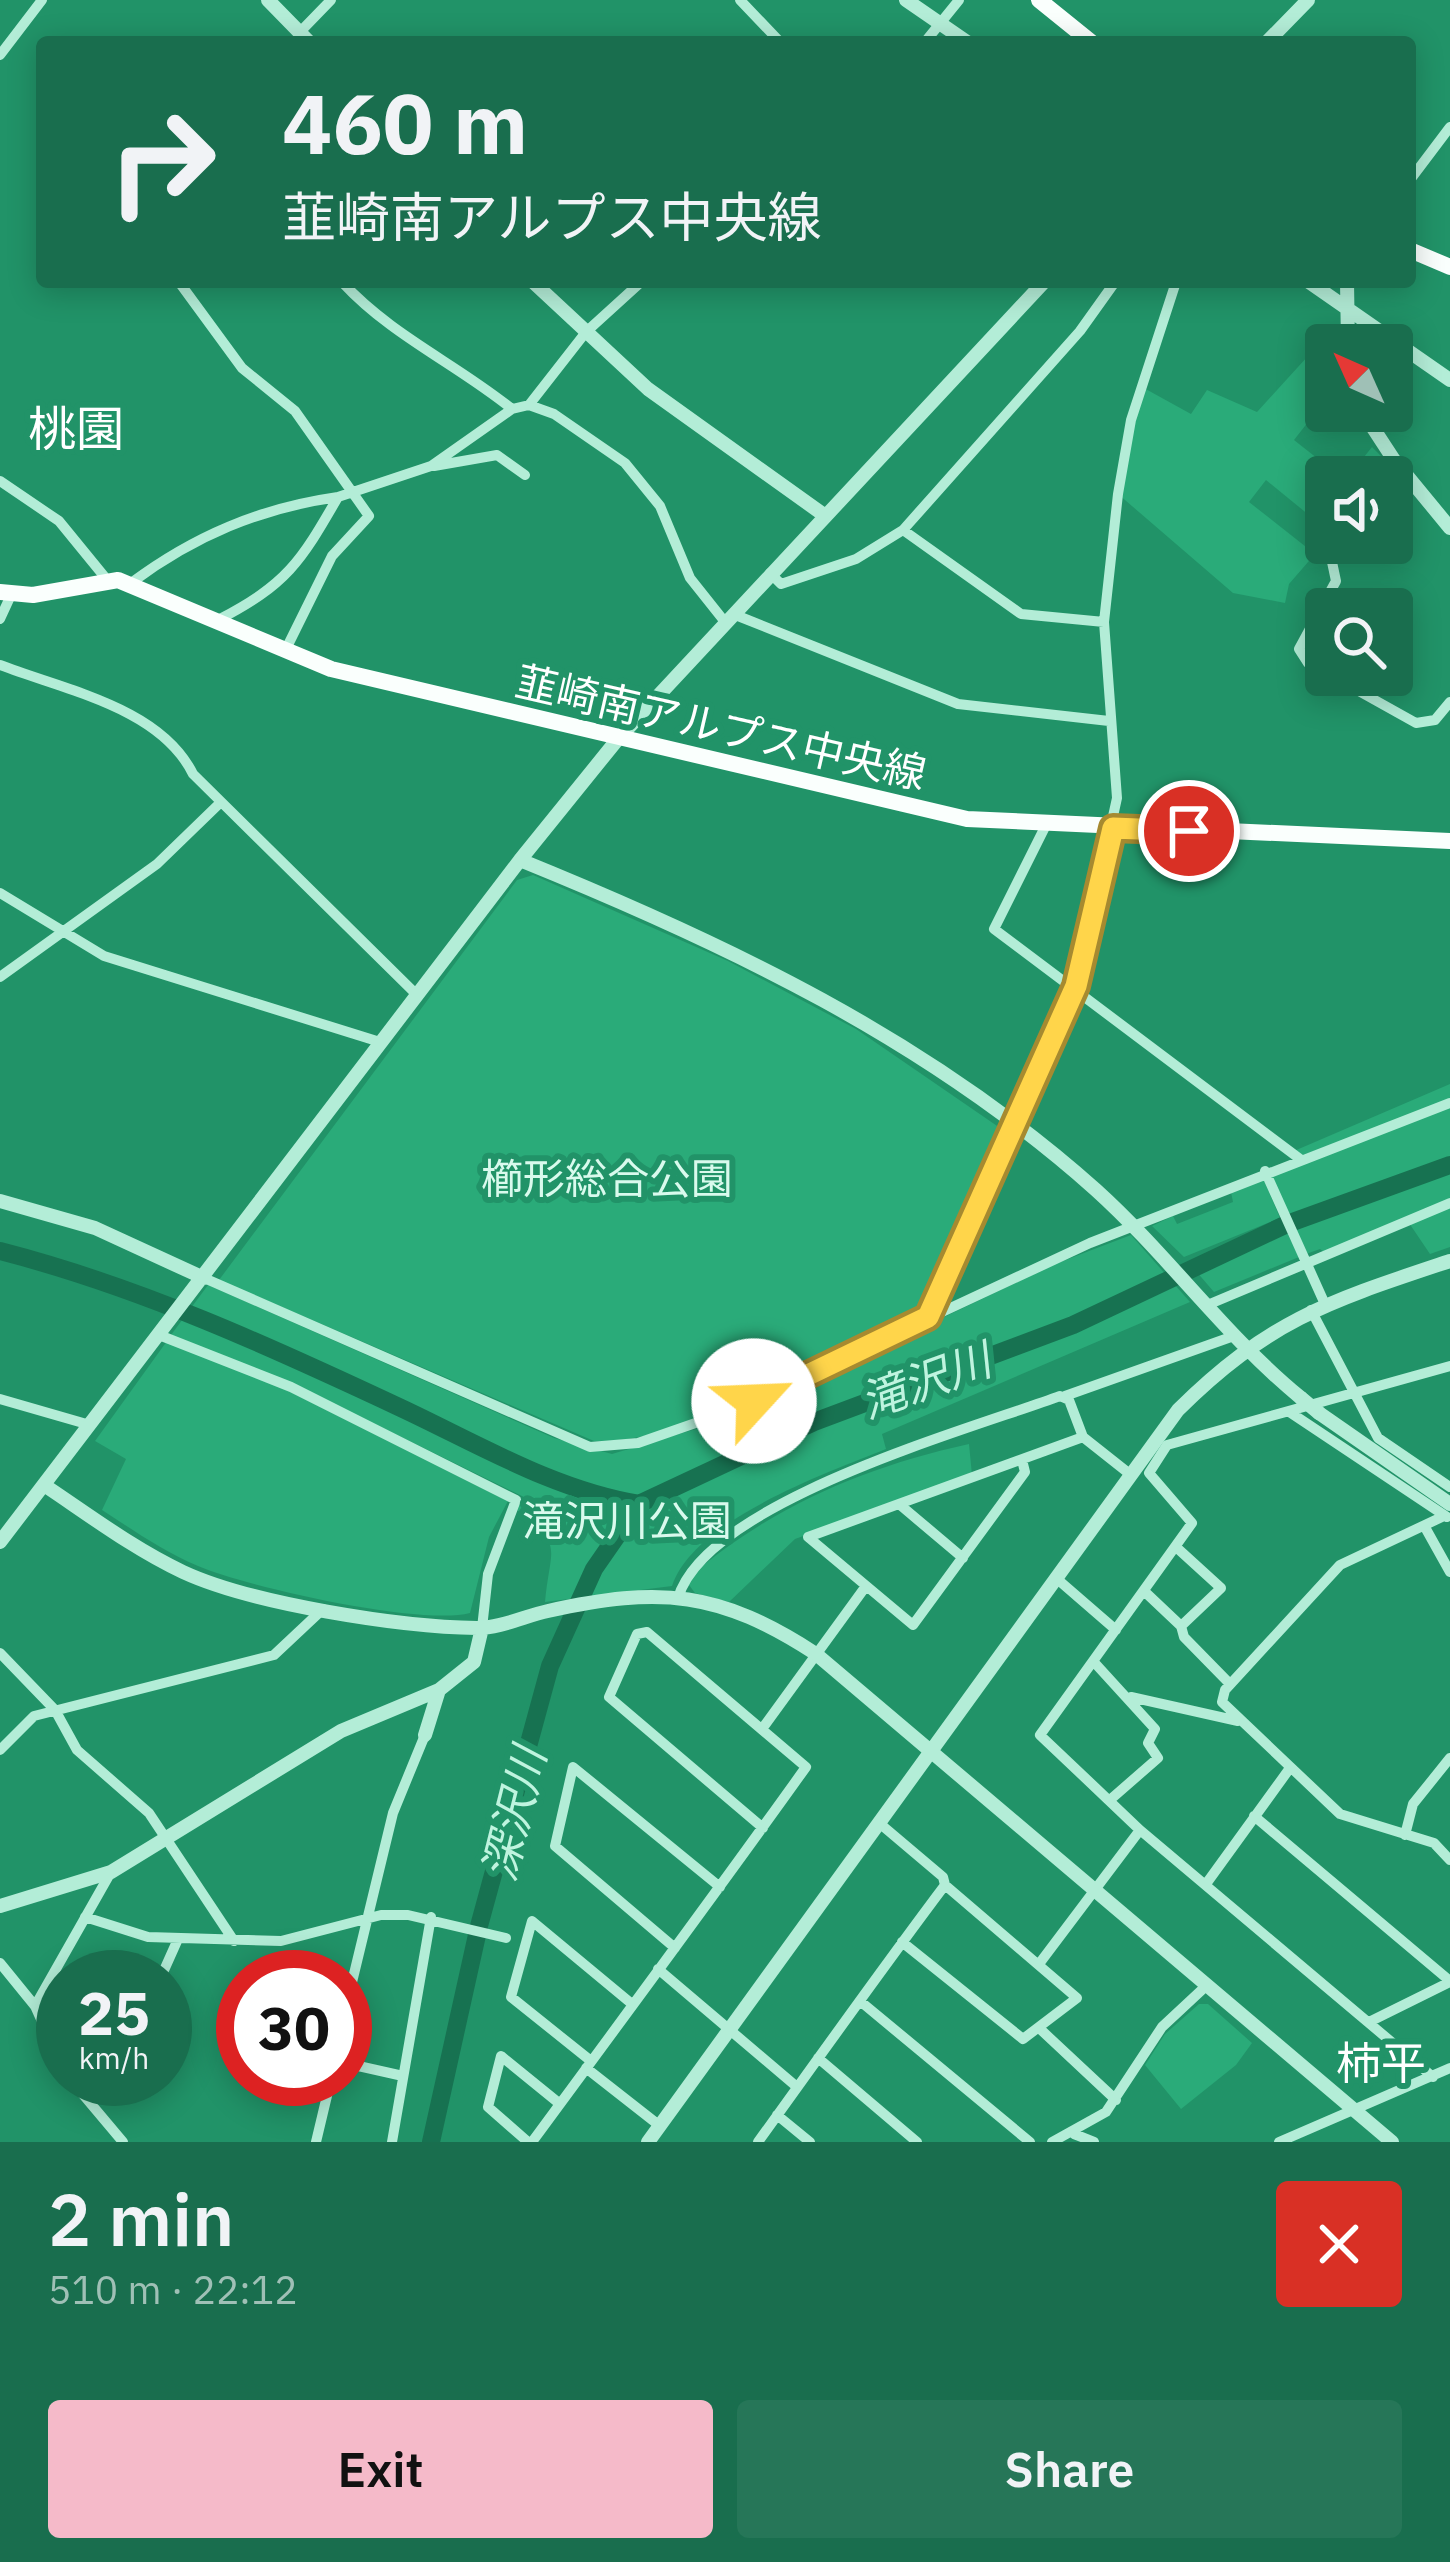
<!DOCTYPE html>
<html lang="en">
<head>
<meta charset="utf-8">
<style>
  :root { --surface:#196e4e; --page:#267658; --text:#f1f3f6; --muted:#9fc0b6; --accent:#f5bac9 }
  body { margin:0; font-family:"IBM Plex Sans","Noto Sans JP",sans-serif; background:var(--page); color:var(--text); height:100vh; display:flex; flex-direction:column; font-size:45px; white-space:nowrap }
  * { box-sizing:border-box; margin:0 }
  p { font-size:39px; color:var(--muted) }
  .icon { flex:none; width:66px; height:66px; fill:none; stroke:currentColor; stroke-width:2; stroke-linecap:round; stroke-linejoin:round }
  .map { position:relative; height:2142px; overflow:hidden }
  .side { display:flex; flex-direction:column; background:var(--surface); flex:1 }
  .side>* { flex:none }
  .guide { position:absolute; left:36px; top:36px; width:1380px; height:252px; border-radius:12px; box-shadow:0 6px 30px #0003; background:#196e4e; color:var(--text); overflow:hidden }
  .needle { width:78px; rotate:315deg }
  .tools { position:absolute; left:1305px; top:324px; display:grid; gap:24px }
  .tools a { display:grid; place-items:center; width:108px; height:108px; border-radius:12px; background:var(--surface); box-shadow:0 6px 30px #0003; font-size:60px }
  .speed { position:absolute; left:36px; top:1950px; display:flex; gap:24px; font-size:60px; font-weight:700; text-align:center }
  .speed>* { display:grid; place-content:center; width:156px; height:156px; border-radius:50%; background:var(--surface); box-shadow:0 6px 30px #0003; line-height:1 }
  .speed small { font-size:30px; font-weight:400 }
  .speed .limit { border:18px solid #d22; background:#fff; color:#111 }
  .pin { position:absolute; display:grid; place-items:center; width:102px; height:102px; color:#fff; margin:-51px; border:6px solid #fff; border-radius:50%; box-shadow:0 3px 12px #0007 }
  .me { position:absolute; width:132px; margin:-66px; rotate:65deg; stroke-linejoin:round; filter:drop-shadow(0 0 9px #0008) }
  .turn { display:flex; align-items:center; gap:42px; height:252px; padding:0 48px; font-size:54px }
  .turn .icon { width:156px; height:156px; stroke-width:2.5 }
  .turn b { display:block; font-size:84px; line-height:102px }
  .round { display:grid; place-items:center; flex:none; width:126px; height:126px; border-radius:12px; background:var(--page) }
  .overview { display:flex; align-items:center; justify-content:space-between; height:204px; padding:0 48px }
  h1 { font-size:72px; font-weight:600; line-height:90px }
  .primary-button { display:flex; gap:24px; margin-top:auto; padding:24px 48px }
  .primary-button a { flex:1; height:138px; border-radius:12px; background:var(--accent); color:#111; font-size:48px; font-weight:600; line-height:138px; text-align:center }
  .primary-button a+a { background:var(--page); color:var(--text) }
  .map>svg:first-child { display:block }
  .green { fill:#2aab79 }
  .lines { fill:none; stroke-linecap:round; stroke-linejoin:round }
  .river { stroke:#177251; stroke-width:18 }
  .minor { stroke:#b3edd7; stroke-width:10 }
  .tertiary { stroke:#b3edd7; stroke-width:14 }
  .primary { stroke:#fafffd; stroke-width:16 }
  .tertiary-bridge { stroke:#b3edd7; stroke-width:14 }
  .route-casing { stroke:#a68a30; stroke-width:30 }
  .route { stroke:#ffd54a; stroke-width:21 }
  .labels { text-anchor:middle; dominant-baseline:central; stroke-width:12; stroke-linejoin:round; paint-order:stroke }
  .street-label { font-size:42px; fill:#fff; stroke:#219368 }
  .park-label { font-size:42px; fill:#d9faed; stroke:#219368 }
  .water-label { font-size:45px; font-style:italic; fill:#bff4df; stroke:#219368 }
  .neighbourhood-label { font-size:45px; fill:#fff; stroke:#219368 }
  .quarter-label { font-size:48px; fill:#fff; stroke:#219368 }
</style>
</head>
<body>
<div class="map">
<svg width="1450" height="2142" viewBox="0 0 1450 2142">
  <rect width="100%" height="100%" fill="#219368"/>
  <path class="green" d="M1308,356L1326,369V381L1307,401L1312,417L1294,440L1341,477H1326V529L1266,480L1249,502L1315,554L1289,584L1285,603L1233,593L1118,494L1142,387L1191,414L1207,390L1257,412Z
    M1372,447L1387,462L1375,477H1348Z
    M533,875L728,961L856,1029L1003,1130L1005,1136L922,1317C834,1358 689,1444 594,1441L219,1280L517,880Z
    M1450,1084V1101L1300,1156L1294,1151Z
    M1450,1103V1165L1309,1216L1283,1215L1265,1171Z
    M1450,1171V1247L1430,1254L1407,1220L1327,1254L1320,1249L1306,1254L1295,1229Z
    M1263,1178L1280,1218L1184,1257L1152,1226L1173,1216L1177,1224L1233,1202L1231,1192Z
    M1287,1232L1299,1257L1214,1292L1195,1270Z
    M1131,1235L1190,1302L882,1434L886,1449C824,1474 694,1520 672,1586L545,1602C550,1546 565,1547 517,1510L524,1497L289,1382L171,1335L208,1285L554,1438L612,1454L746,1414L791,1397L858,1358L1055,1264Z
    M167,1341L289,1391L508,1501L489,1537L470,1613C421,1626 247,1587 198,1566C164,1552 133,1530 102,1510L126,1459L95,1441Z
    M969,1444L972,1475L795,1539L729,1602L695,1593L689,1585V1577C771,1507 864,1467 969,1444Z
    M1199,2004H1208L1252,2043L1236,2065L1181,2109L1145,2065L1165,2034Z"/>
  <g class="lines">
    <path class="river" d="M0,1251C140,1287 271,1347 401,1408C478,1444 554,1490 639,1504
      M431,2142L479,1926L550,1666L594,1569L639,1504L814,1422L1073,1325L1287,1224L1450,1165"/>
    <path class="minor" d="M740,0L780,42
      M300,32L331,0
      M925,42L959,0
      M0,55L42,0
      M1410,180L1450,127
      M179,282L242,368L295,411L369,516L332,556L286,649
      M342,282C392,336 455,363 512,409
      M529,405L586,332L641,282
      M434,466L497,455L525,475
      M1380,477L1394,460
      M0,481L59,521L108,581
      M903,530L1021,614L1104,622
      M770,573L781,584L856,559L903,530L1080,331L1115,282
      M131,583C194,536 260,508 338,497
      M733,614L958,704L1109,721
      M0,619L12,593
      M218,620C287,584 300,563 338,497L431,466L512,409L529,405L554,414L625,463L660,506L690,578L725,622
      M0,665C64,690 160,707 193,774L417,995
      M1326,673L1308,663L1299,649L1336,581L1328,543
      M1330,675L1416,723L1435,720L1450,702
      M1046,825L994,929L1300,1159
      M0,893L104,956L380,1042
      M0,977L157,864L221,802
      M1265,1171L1324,1302
      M204,1278L590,1447L638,1443L730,1411L1090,1243L1450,1103
      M1205,1306L1450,1203
      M1311,1310L1378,1438L1450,1487
      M928,1317L1076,986L1117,798L1104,622L1118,494L1131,420L1176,282
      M159,1335L291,1387L516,1500L488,1574L482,1628
      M1065,1396L1231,1337
      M0,1399L90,1425
      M1291,1413L1447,1517
      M1022,1460L1025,1472L913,1625L808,1537L1083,1437
      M899,1504L963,1558
      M1444,1516L1340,1565L1225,1690L1222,1702L1340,1814L1434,1843L1450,1860
      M1426,1529L1450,1572
      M1056,1578L1116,1630
      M1144,1591L1181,1626L1221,1588L1176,1547
      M678,1598C706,1502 968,1430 1060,1396L1069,1400L1083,1437L1131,1475
      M1181,1626L1184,1637L1230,1684
      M0,1653L55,1710L77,1750L149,1813L234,1941
      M1093,1661L1155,1729L1148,1743L1158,1758L1111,1799
      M1131,1697L1238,1721
      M762,1729L866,1586
      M0,1750L34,1716L274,1655L323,1609
      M1254,1816L1450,1981
      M878,1822L943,1877L945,1885
      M1405,1835L1413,1804L1450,1758
      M1206,1884L1290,1768
      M85,1917L148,1937L281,1941L381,1915H408L506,1938
      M675,1948L555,1846L573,1767L720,1887
      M0,1963L35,2006L63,2068
      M1039,1964L1140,1830
      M658,1969L797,2087
      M161,1977L178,1939
      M860,2001L1030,2142
      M35,2006L111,1872
      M345,2011L393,1813L425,1735
      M42,2021L63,2024
      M1369,2022L1450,1982
      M1039,2028L1116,2100
      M818,2058L917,2142
      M591,2061L511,1997L532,1921L632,2004
      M345,2063L403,2076
      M586,2068L660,2126
      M1433,2077L1140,1830L1040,1735L1192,1523L1149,1473L1167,1445L1450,1366
      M70,2079L123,2142
      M777,2115L810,2142
      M1074,2134L1094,2142
      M316,2142L331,2079
      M392,2142L431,1917
      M528,2142L488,2107L501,2056L560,2104
      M532,2142C624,2017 716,1893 806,1767L647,1632L637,1634L609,1697L763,1828
      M758,2142C820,2056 881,1970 945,1885L1077,1998L1023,2039L902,1942
      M1052,2142L1106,2112L1162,2027L1206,1986
      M1279,2142L1450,2068"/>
    <path class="tertiary" d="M268,0L309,42
      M906,0L967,42
      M1267,42L1308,0
      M533,282L648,389L824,515
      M1309,282L1450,380
      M1347,282L1348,345
      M1362,411L1394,460L1450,528
      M520,860C727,944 927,1039 1096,1190C1169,1256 1225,1336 1301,1398
      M0,1201L95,1228L204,1278
      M1319,1413L1450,1504
      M44,1485C89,1515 134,1549 183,1572C252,1604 400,1627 477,1628C501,1628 525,1616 548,1611C661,1586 719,1591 816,1654L1392,2142
      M0,1542L520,860L617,740L1044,282
      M425,1735L439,1690L474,1662L482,1628
      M0,1906L111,1872L341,1731L439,1690
      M648,2142L1178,1410C1270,1319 1330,1301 1450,1261"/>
    <path class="primary" d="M1039,0L1091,42
      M1410,250L1450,267
      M0,592L33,595L118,580L331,669L967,819L1450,841"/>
    <path class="tertiary-bridge" d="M1301,1398L1319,1413"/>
  </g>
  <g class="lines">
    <defs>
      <path id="route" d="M754,1401L928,1317L1076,986L1113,828L1189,831"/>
    </defs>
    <use href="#route" class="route-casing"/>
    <use href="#route" class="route"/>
  </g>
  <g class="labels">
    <g class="street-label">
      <text transform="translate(721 727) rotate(13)">韮崎南アルプス中央線</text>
    </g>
    <g class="park-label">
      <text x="607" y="1178">櫛形総合公園</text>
      <text x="627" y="1520">滝沢川公園</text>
    </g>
    <g class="water-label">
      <text transform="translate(925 1380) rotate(-20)">滝沢川</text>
      <text transform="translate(513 1814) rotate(-76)">深沢川</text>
    </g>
    <g class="neighbourhood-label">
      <text x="1381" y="2062">柿平</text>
    </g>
    <g class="quarter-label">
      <text x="76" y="428">桃園</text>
    </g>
  </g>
</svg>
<div class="tools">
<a><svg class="needle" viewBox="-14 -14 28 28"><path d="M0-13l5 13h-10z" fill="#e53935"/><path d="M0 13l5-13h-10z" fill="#9fc0b6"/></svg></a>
<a><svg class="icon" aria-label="sound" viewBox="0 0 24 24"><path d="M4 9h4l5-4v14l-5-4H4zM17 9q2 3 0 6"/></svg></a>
<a><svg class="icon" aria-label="search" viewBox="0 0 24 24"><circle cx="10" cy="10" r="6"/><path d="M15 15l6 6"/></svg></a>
</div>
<div class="speed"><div>25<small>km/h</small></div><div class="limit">30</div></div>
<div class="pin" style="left:1189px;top:831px;background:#d93025"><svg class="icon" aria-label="arrive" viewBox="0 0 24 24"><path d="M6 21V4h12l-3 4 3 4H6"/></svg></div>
<svg class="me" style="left:754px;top:1401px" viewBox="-20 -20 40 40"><circle r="19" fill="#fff"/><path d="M0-13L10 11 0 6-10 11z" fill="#ffd54a"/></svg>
<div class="guide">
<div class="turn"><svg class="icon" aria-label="right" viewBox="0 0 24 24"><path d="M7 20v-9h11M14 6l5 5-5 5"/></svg><div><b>460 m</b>韮崎南アルプス中央線</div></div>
</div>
</div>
<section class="side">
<div class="overview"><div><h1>2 min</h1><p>510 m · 22:12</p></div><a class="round" style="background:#d93025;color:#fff"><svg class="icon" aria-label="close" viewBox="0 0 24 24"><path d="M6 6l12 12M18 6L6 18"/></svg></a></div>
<div class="primary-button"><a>Exit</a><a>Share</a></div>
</section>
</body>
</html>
